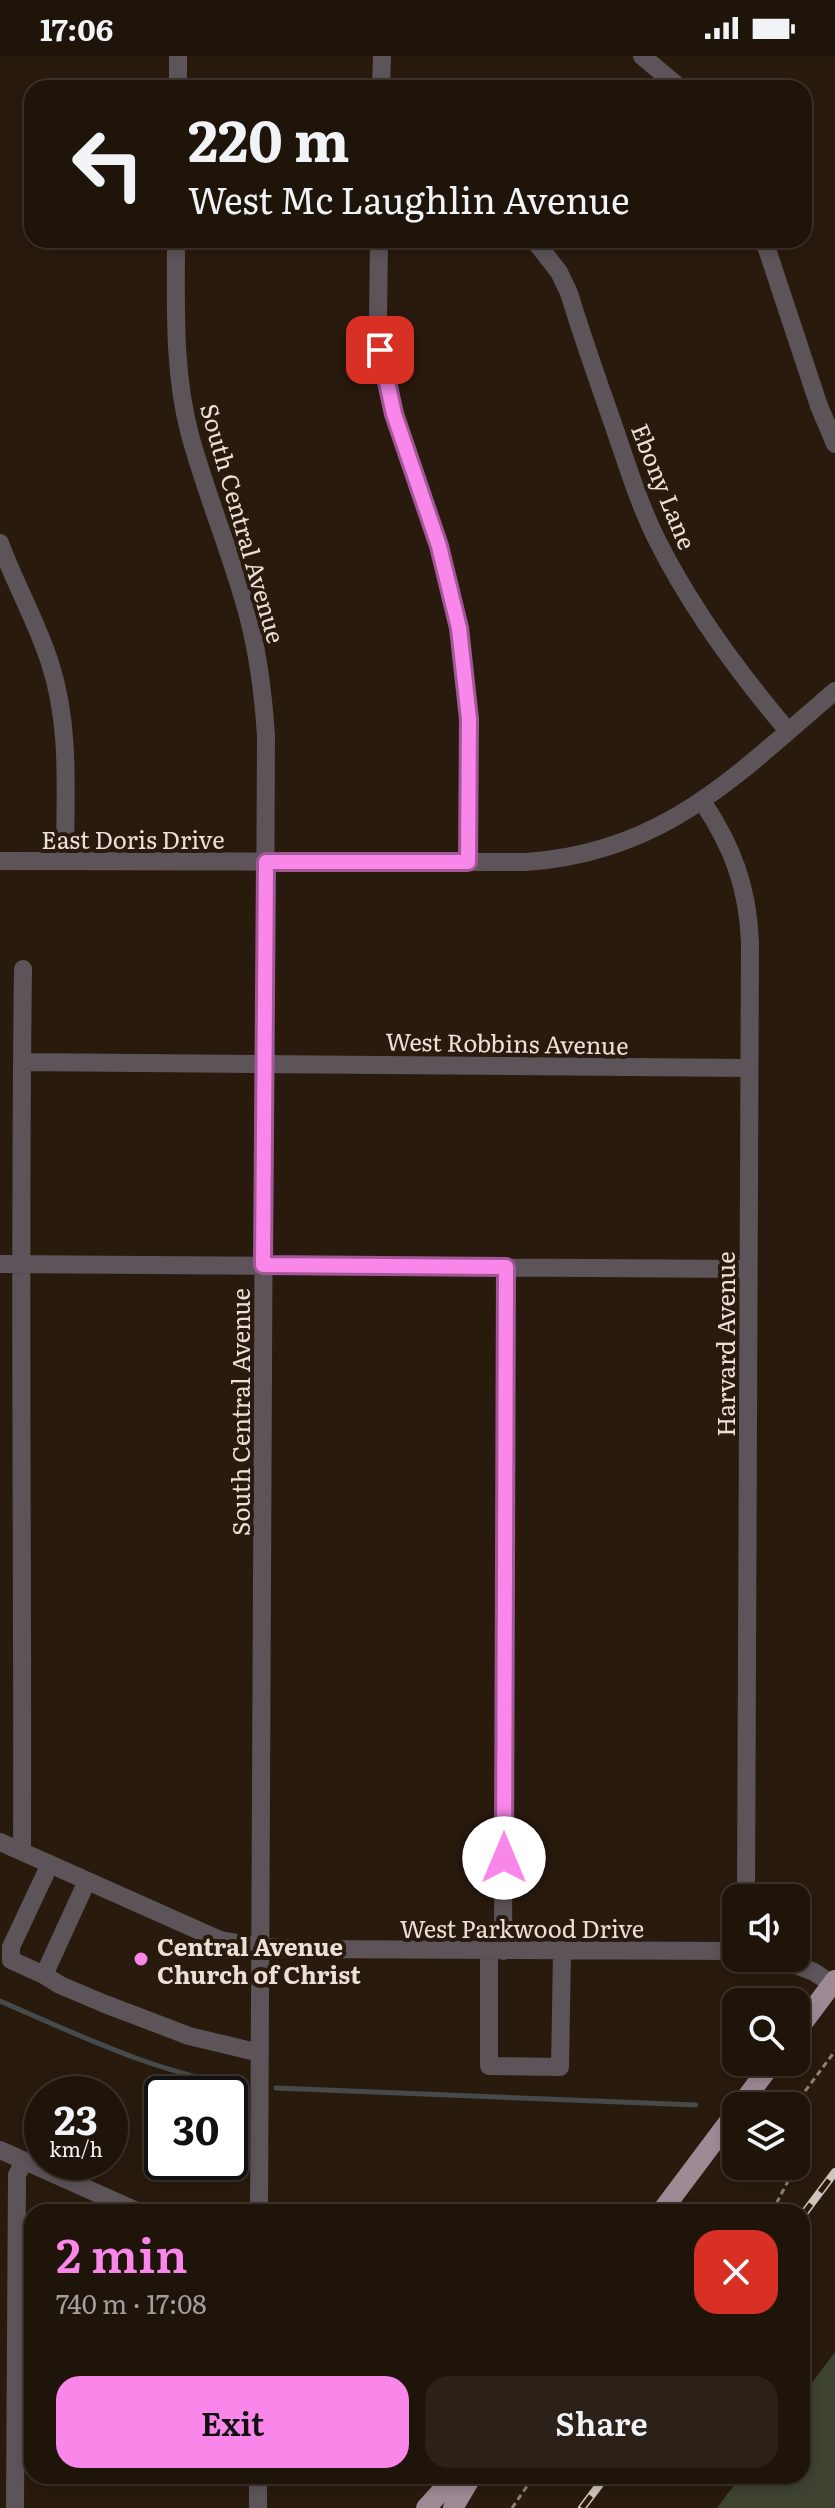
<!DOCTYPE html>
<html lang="en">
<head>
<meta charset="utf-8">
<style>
  :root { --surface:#1f140a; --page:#2c2118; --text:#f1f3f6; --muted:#a19e9c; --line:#3c332b; --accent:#f987e9 }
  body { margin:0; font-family:Literata,serif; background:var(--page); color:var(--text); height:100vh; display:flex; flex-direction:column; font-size:30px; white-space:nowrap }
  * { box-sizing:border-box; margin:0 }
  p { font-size:26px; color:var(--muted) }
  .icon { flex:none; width:44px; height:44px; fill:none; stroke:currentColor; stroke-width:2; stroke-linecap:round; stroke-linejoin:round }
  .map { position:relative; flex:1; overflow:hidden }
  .side { position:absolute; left:24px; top:2148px; width:786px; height:280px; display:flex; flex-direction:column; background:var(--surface); border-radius:24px; box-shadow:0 4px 12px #0003,0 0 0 2px var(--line) }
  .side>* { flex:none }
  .hud { position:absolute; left:24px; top:24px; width:788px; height:168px; border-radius:24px; box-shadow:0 4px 12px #0003,0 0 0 2px var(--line); background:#1f140a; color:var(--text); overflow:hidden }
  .controls { position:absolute; left:722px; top:1828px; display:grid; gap:16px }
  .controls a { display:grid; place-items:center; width:88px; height:88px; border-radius:16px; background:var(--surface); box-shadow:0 4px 12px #0003,0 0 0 2px var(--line); font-size:40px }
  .speed { position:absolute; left:24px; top:2020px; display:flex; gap:16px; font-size:40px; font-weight:700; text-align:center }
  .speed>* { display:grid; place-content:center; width:104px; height:104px; border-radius:50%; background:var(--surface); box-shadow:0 4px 12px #0003,0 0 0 2px var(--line); line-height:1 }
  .speed small { font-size:20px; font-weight:400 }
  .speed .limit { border:4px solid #111; border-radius:12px; background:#fff; color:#111 }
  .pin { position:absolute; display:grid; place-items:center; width:68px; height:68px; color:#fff; margin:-34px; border-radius:16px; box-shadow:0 4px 12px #0006 }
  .me { position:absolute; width:88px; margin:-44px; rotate:0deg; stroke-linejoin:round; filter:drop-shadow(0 0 6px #0008) }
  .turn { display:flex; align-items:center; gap:28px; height:168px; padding:0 32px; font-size:36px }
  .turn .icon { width:104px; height:104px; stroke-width:2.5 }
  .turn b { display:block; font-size:56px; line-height:68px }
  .round { display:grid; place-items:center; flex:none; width:84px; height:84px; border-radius:24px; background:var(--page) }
  .summary { display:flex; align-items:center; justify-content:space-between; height:136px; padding:0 32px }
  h1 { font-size:48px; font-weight:600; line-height:60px; color:var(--accent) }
  .cta { display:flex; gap:16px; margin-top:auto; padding:16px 32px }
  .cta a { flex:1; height:92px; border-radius:24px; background:var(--accent); color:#111; font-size:32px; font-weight:600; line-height:92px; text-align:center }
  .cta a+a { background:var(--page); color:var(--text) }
  .status { display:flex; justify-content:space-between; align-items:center; height:56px; padding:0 40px; background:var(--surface); direction:ltr }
  .status svg { height:22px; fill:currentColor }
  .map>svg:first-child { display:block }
  .green { fill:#3e4332 }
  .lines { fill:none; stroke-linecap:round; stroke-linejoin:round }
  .stream { stroke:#464a4b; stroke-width:5 }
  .path { stroke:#8d8076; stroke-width:3; stroke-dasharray:6 4; stroke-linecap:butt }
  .minor { stroke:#5d5459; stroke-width:18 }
  .major { stroke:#9d8a95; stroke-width:20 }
  .rail-casing { stroke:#cec4bb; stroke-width:8 }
  .rail { stroke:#291a0e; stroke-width:5; stroke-dasharray:15; stroke-linecap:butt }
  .route-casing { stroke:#a25897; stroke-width:20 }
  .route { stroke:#f987e9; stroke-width:14 }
  .poi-dot { fill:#f987e9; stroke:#291a0e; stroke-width:3 }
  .labels { text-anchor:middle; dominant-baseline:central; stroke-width:8; stroke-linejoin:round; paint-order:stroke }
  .street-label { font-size:24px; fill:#eae0d8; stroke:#291a0e }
  .poi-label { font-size:24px; font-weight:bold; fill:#eae0d8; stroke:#291a0e; text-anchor:start }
</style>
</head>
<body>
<div class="status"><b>17:06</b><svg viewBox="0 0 49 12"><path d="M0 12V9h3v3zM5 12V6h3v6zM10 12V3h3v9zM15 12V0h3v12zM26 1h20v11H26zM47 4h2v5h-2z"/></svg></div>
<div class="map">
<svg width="835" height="2452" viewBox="0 0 835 2452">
  <rect width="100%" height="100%" fill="#291a0e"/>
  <path class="green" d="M835,2296V2452H717L741,2420H802V2340Z"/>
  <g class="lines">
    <path class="stream" d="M0,1945C72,1976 166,2022 244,2029
      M276,2032L696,2049"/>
    <path class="path" d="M772,2156L801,2100L797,2067L800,2042L835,1995
      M512,2452L534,2420"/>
    <path class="minor" d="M642,0L680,32
      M178,32V0
      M381,32L382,0
      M176,184C176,249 173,316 190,379C205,434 227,487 243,542C257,587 263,633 266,680L259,2156
      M379,184L378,262L383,313L394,358L439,490L459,572L469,663L468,806
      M534,184L559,216L569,237C582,280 597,322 612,365C626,405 638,446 657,484C692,554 738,616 788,675
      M764,184L819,350L835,388
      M0,487C15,528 37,566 50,607C71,671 65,739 65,805
      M702,745C733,791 748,832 750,887L746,1842
      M0,805L525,806C664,797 735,720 835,635
      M22,1006L749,1012
      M0,1208L747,1213
      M0,1786L220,1884L261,1891L298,1893L736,1895
      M22,1795C23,1501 19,1207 23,913
      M87,1825L44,1919L60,1929L105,1948L189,1980L260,1997
      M489,1895V2010L560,2011L562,1895
      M503,1895L506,1211
      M778,1902L814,1916L832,1928
      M44,1919L11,1904V1891L50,1808
      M0,2094L139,2156
      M15,2452L17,2119L24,2105
      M258,2452V2420"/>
    <path class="major" d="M796,1976L835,1924
      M740,2050L773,2006
      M661,2156L736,2056
      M426,2452L455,2420
      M453,2452L472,2420"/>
    <defs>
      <path id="rail" d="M802,2160L835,2116
        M582,2452L606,2420"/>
    </defs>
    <use href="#rail" class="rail-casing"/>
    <use href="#rail" class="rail"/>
  </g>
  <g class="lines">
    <defs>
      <path id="route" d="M380,294L394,358L439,490L459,572L469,663L468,806H266L263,1209L506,1211L504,1802"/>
    </defs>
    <use href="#route" class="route-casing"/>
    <use href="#route" class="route"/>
  </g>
  <circle class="poi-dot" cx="141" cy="1903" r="8"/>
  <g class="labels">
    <g class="street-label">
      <text transform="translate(665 430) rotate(68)">Ebony Lane</text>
      <text transform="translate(244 467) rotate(74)">South Central Avenue</text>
      <text x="133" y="782">East Doris Drive</text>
      <text transform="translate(507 986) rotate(1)">West Robbins Avenue</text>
      <text transform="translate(724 1288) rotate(-90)">Harvard Avenue</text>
      <text transform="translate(239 1356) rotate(-90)">South Central Avenue</text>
      <text x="522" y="1871">West Parkwood Drive</text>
    </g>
    <g class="poi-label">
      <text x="157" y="1889">Central Avenue<tspan x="157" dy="28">Church of Christ</tspan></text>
    </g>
  </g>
</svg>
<div class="controls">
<a><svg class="icon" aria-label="sound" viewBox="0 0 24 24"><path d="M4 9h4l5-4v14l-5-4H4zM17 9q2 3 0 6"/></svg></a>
<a><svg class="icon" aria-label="search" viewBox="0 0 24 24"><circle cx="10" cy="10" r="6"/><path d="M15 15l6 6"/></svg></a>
<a><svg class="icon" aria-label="layers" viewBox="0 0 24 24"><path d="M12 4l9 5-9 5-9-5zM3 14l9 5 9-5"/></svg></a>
</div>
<div class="speed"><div>23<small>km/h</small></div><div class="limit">30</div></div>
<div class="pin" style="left:380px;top:294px;background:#d93025"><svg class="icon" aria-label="arrive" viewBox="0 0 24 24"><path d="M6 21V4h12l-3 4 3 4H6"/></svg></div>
<svg class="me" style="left:504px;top:1802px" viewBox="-20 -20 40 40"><circle r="19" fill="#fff"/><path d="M0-13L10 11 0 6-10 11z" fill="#f987e9"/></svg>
<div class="hud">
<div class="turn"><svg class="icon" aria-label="left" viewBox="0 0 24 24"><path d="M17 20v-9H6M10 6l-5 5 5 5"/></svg><div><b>220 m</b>West Mc Laughlin Avenue</div></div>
</div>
<section class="side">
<div class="summary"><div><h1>2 min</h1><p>740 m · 17:08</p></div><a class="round" style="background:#d93025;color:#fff"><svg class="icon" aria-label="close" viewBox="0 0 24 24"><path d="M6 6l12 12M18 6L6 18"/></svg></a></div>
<div class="cta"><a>Exit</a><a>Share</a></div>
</section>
</div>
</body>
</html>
